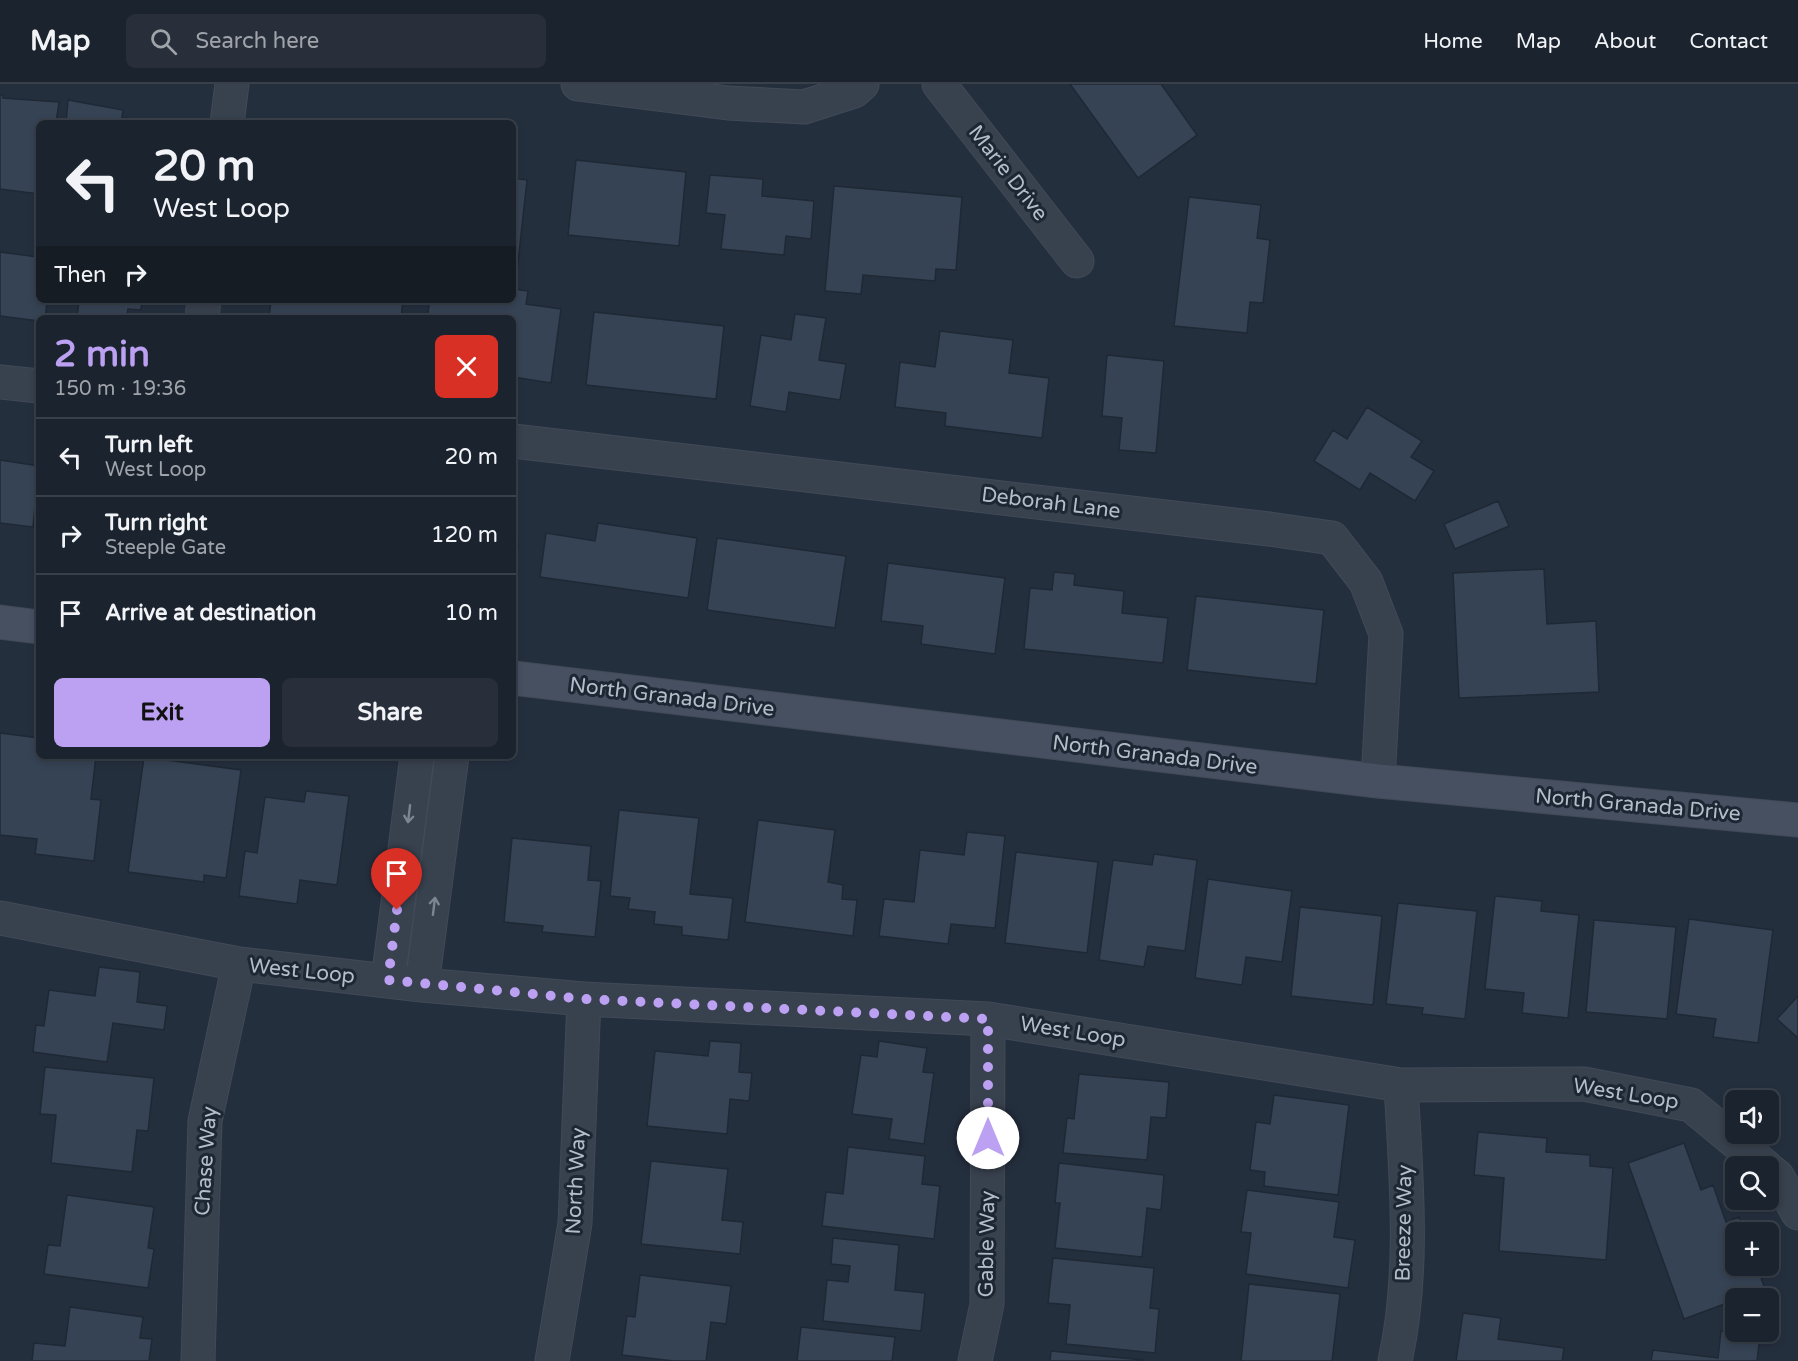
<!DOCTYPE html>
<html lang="en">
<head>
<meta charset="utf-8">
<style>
  :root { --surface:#1b232e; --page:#282f3a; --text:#f1f3f6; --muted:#a0a4aa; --line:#39404a; --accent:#bca0f2 }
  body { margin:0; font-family:"Varela Round",sans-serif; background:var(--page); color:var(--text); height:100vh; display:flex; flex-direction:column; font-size:22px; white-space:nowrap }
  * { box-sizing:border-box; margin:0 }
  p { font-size:20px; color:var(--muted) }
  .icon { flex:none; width:33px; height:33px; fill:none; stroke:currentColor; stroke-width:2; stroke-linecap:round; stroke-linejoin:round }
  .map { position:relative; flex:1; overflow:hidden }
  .panel { position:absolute; left:36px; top:231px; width:480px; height:444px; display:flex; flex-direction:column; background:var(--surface); border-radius:9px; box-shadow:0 3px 9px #0003,0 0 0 2px var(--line) }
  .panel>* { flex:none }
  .guide { position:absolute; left:36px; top:36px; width:480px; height:183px; border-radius:9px; box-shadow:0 3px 9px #0003,0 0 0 2px var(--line); background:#1b232e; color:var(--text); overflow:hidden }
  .buttons { position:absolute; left:1725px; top:1006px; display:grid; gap:12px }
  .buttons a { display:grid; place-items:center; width:54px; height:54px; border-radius:9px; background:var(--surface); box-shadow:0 3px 9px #0003,0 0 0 2px var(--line); font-size:30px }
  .pin { position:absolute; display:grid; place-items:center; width:51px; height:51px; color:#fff; margin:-62px -26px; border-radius:50% 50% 50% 0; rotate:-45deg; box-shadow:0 0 6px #0007 }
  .pin .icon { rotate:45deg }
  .me { position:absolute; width:66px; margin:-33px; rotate:0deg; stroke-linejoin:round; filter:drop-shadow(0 0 4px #0008) }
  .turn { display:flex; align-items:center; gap:21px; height:126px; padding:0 18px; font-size:27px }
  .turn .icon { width:78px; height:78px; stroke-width:2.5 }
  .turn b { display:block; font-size:42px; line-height:51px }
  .then { display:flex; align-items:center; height:57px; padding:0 18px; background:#0003; gap:12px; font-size:22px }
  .round { display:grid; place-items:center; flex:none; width:63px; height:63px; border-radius:9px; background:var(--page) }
  .summary { display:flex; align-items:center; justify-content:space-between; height:102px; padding:0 18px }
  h1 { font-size:36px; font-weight:700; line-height:45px; color:var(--accent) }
  .button { display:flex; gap:12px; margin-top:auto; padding:12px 18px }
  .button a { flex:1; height:69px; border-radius:9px; background:var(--accent); color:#111; font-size:24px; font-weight:700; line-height:69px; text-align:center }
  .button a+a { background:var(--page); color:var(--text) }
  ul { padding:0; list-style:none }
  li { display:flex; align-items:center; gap:18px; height:78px; padding:0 18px; border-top:2px solid var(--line) }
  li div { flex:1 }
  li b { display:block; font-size:22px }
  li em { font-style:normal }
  header { display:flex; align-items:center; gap:36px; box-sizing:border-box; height:84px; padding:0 30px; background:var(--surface); border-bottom:2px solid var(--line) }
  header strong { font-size:28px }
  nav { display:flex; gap:33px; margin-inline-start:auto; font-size:21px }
  .search { width:420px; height:54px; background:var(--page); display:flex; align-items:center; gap:15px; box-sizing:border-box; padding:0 21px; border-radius:9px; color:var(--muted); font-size:22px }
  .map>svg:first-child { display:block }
  .building { fill:#364354; stroke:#1f2835; stroke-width:1.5 }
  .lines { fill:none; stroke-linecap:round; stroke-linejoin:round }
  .street-casing { stroke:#414a57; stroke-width:35 }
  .secondary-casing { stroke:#414a57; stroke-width:35 }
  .street { stroke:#38414e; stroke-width:33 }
  .secondary { stroke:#465061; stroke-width:33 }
  .oneway { stroke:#7c8592 }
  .route { stroke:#bca0f2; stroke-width:10; stroke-dasharray:0 18 }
  .labels { text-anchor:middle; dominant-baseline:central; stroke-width:6; stroke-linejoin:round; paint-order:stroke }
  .street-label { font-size:21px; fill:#b4bcc9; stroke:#1d2633 }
</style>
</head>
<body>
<header>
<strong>Map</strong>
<div class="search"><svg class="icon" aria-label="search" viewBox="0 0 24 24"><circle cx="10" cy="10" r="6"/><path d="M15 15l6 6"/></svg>Search here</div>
<nav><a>Home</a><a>Map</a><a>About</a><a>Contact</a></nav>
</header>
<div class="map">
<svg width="1798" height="1277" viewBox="0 0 1798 1277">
  <rect width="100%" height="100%" fill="#242f3e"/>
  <path class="building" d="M1070,0H1161L1197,51L1138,94Z
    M0,11H3V14L59,18L56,39H39V110L0,105Z
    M68,16L123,26L122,34L134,35L133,39H66Z
    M576,76L686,88L679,162L568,151Z
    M710,91L763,95L762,112L814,117L811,155L786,152L784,171L721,165L725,131L706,129Z
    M513,94L527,96L517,188L513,187Z
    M834,102L962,113L956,186L936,185L935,197L863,191L861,210L825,207Z
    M1189,113L1261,121L1257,154L1270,156L1263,219L1250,218L1247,249L1174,242Z
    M0,168L38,173L39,216H57L56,220L47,219L45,234H39V237L0,232Z
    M513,205L528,207L526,220L561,225L551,299L513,293V234H427L430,216H513Z
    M79,216H142L141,226L128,225L127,232L112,230V234H77Z
    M271,216H403L401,234H269Z
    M594,228L724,242L716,315L586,301Z
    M795,230L826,234L819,276L846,280L840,316L789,308L786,328L750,322L761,251L791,256Z
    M940,247L1013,256L1009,289L1049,294L1042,354L945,342L946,329L895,323L900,278L935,283Z
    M1107,271L1164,277L1156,369L1119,366L1122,334L1102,332Z
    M1367,323L1422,357L1411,373L1434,387L1415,417L1370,389L1360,406L1314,377L1333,346L1347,355Z
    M0,376L39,382L33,443L0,439Z
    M1498,417L1509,442L1455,465L1444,440Z
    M598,439L697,454L688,514L540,493L546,449L595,457Z
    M717,454L846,472L835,544L707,526Z
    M513,458L518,459L513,502Z
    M888,479L1005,494L995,570L921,560L923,542L881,537Z
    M1544,485L1547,540L1596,537L1599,608L1459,614L1453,489Z
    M1054,488L1075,490L1074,501L1124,507L1122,529L1168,534L1163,579L1024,565L1030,504L1052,506Z
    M1196,512L1324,526L1316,600L1187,586Z
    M0,649L39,654V672H96L91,715L101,716L94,777L35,770L37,755L0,751Z
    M144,673L241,686L226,794L204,791V798L128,788Z
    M306,707L349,712L337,801L300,796L297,820L239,812L245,767L257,769L265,713L304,718Z
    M619,726L699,734L690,810L733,814L728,856L682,851V843L654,840L655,828L628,825L630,814L610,812Z
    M758,736L835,746L828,798L843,801L842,815L857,816L853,852L745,838Z
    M967,748L1005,752L995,844L951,840L948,860L879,852L884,815L914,818L920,766L964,771Z
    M512,754L591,762L588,796L601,797L595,853L542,848L543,842L504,838Z
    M1016,768L1098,778L1087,869L1005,859Z
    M1154,770L1197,776L1185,867L1148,862L1144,883L1099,876L1113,776L1152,781Z
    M1208,795L1292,807L1282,878L1246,873L1242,901L1195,894Z
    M1495,812L1542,817L1541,827L1579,831L1568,934L1522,929L1524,909L1485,905Z
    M1398,819L1477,827L1465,935L1422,930L1423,924L1386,920Z
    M1300,823L1382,832L1373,921L1291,912Z
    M1689,835L1773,846L1758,959L1713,953L1716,935L1676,930Z
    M1594,836L1676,843L1667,935L1586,928Z
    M99,883L140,888L137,918L167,922L164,946L113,939L107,978L33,968L36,941L44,942L49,906L95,912Z
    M1798,912V954L1777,935Z
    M710,957L741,959L739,988L752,989L749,1017L730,1015L727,1050L647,1042L655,967L708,972Z
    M879,957L927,964L923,988L934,989L924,1060L889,1055L892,1035L852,1030L861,971L877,973Z
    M45,983L154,994L148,1047L137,1046L132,1088L51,1079L56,1031L40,1030Z
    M1079,990L1169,998L1166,1034L1151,1033L1147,1076L1063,1069L1067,1034L1074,1035Z
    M1274,1011L1349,1021L1338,1111L1264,1102L1265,1088L1250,1086L1256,1038L1270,1040Z
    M1478,1048L1547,1054L1546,1068L1590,1071V1082L1613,1084L1606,1176L1499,1167L1504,1094L1474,1091Z
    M1684,1059L1701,1106L1713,1101L1726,1138L1739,1133L1745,1149H1736V1182H1757L1765,1205L1684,1235L1628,1079Z
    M848,1063L925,1072L922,1100L940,1102L934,1155L822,1142L826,1108L843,1110Z
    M651,1077L728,1085L722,1136L743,1138L740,1170L641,1160Z
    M1059,1079L1164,1091L1161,1126L1147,1124L1142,1173L1055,1164L1060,1119H1055Z
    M1247,1106L1339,1118L1334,1153L1355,1156L1348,1204L1246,1190L1251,1149L1241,1148Z
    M67,1111L154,1123L148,1164L154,1165L148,1204L44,1190L48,1161L60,1162Z
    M833,1154L899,1161L895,1206L925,1209L921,1247L823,1237L827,1196L848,1198L850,1182L831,1180Z
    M1053,1174L1154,1184L1150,1224L1159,1225L1155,1269L1066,1260L1070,1221L1048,1219Z
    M640,1191L731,1202L726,1240L711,1238L706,1277H674L622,1271L627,1232L635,1233Z
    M1249,1200L1340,1210L1332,1277H1241Z
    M70,1223L143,1233L140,1254L152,1255L149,1277H32L34,1259L65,1262Z
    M1463,1229L1501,1234L1498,1255L1564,1264L1562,1277H1456Z
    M801,1243L895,1253L892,1277H797Z
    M1721,1247L1760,1252L1757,1277H1651L1653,1266L1718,1274Z
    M1051,1267L1143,1276V1277H1050Z"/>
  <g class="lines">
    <defs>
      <path id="street" d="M578,0L728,19L804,23L854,7L862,0
        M939,0L1077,177
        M227,39L232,0
        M202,234L204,216
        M0,298L39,302
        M513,357L1269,445L1332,454L1366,498L1386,550L1378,697
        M0,834L239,880L422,901L584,915L988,935L1401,1001L1584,1000L1691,1021L1766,1083
        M388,896L417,672
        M422,901L452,672
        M1768,1085L1777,1092L1798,1129
        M198,1277L205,1037L239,880
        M552,1277L575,1139L584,915
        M975,1277L987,1220L988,935
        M1395,1277C1415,1187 1406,1092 1401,1001"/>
      <path id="secondary" d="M0,538L39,543
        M513,594L1378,697L1798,736"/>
    </defs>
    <use href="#street" class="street-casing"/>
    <use href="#secondary" class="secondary-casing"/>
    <use href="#street" class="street"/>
    <use href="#secondary" class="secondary"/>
  </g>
  <defs><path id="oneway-shaft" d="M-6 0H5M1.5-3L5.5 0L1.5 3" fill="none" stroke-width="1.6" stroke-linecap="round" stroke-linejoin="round" transform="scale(1.5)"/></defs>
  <g class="oneway">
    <use href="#oneway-shaft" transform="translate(409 730) rotate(97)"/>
    <use href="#oneway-shaft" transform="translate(434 822) rotate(-83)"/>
  </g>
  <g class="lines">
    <path class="route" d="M397,826L388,896L584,915L988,935V1054"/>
  </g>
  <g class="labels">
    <g class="street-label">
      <text transform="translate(1008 89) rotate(52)">Marie Drive</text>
      <text transform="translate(1051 419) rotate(7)">Deborah Lane</text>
      <text transform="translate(672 613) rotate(7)">North Granada Drive</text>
      <text transform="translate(1155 671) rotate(7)">North Granada Drive</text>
      <text transform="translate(1638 721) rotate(5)">North Granada Drive</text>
      <text transform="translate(302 887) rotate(6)">West Loop</text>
      <text transform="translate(1073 948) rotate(9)">West Loop</text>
      <text transform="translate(1626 1010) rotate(9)">West Loop</text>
      <text transform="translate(206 1077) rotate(-86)">Chase Way</text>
      <text transform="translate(576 1097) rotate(-87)">North Way</text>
      <text transform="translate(1404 1139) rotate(-89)">Breeze Way</text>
      <text transform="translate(987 1160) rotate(-89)">Gable Way</text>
    </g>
  </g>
</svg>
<div class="buttons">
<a><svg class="icon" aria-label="sound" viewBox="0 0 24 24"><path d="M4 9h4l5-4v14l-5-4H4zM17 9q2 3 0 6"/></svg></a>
<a><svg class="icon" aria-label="search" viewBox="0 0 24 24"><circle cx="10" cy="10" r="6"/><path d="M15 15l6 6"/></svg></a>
<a>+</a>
<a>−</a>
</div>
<div class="pin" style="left:397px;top:826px;background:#d93025"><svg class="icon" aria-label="arrive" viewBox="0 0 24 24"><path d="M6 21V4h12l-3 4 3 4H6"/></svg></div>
<svg class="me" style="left:988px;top:1054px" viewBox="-20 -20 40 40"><circle r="19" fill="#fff"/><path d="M0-13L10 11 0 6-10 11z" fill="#bca0f2"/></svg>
<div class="guide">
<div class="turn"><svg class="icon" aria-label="left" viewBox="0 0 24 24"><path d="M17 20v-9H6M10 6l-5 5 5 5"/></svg><div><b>20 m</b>West Loop</div></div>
<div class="then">Then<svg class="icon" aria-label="right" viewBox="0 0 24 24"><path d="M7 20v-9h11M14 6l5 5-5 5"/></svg></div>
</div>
<section class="panel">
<div class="summary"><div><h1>2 min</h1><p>150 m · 19:36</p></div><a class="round" style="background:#d93025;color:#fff"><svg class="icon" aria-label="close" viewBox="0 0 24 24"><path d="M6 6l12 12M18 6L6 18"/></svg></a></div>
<ul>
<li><svg class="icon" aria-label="left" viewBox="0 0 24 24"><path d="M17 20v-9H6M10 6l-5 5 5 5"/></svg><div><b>Turn left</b><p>West Loop</p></div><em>20 m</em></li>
<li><svg class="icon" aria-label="right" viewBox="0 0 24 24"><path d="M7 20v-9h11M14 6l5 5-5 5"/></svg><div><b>Turn right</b><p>Steeple Gate</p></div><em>120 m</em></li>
<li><svg class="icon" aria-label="arrive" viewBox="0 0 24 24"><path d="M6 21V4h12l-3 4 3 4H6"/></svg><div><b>Arrive at destination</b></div><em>10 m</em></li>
</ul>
<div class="button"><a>Exit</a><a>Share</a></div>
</section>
</div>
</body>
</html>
